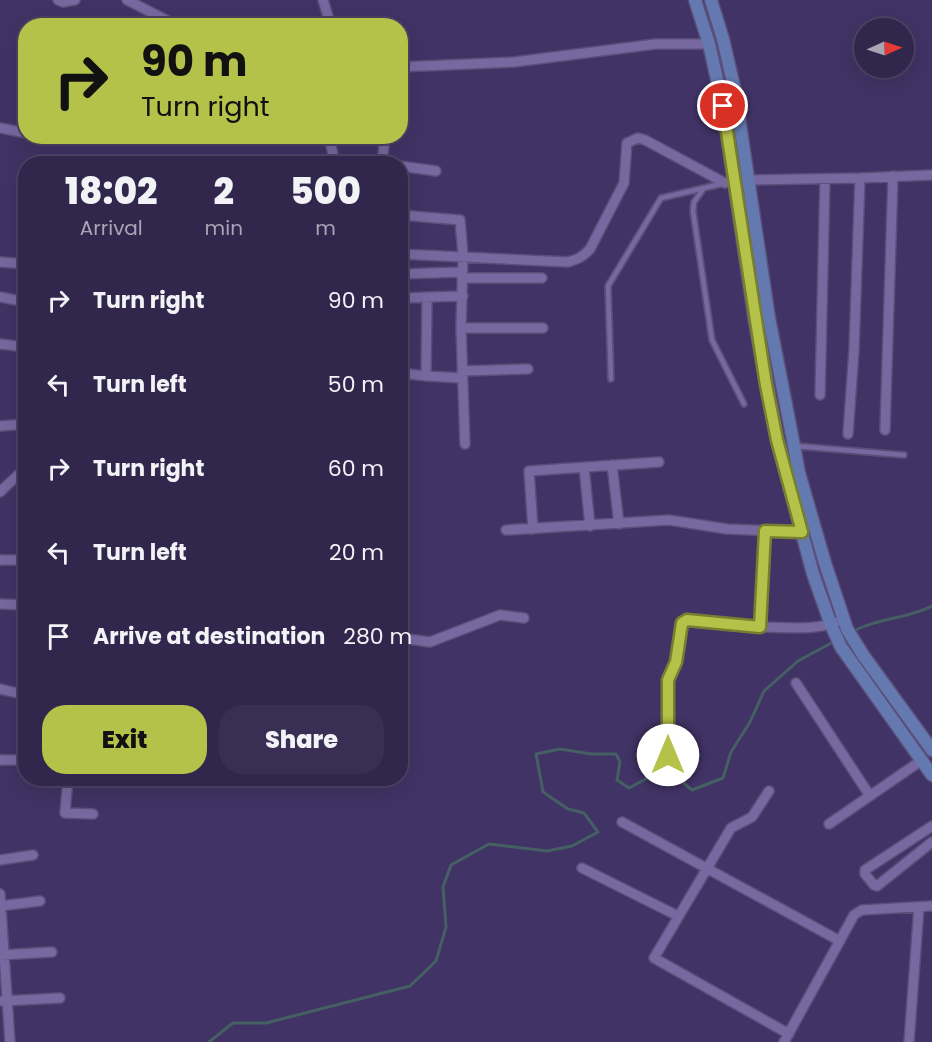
<!DOCTYPE html>
<html lang="en">
<head>
<meta charset="utf-8">
<style>
  :root { --surface:#31264c; --page:#392e53; --text:#f1f3f6; --muted:#a8a5b5; --line:#4c4364; --accent:#b5c24a }
  body { margin:0; font-family:Poppins,sans-serif; background:var(--page); color:var(--text); height:100vh; display:flex; flex-direction:column; font-size:22px; white-space:nowrap }
  * { box-sizing:border-box; margin:0 }
  p { font-size:20px; color:var(--muted) }
  .icon { flex:none; width:33px; height:33px; fill:none; stroke:currentColor; stroke-width:2; stroke-linecap:round; stroke-linejoin:round }
  .map { position:relative; flex:1; overflow:hidden }
  .side { position:absolute; left:18px; top:156px; width:390px; height:630px; display:flex; flex-direction:column; background:var(--surface); border-radius:24px; box-shadow:0 6px 24px #0002,0 0 0 2px var(--line) }
  .side>* { flex:none }
  .banner { position:absolute; left:18px; top:18px; width:390px; height:126px; border-radius:24px; box-shadow:0 6px 24px #0002,0 0 0 2px var(--line); background:#b5c24a; color:#111; overflow:hidden }
  .needle { width:39px; rotate:87deg }
  .controls { position:absolute; left:854px; top:18px; display:grid; gap:12px }
  .controls a { display:grid; place-items:center; width:60px; height:60px; border-radius:50%; background:var(--surface); box-shadow:0 6px 24px #0002,0 0 0 2px var(--line); font-size:30px }
  .pin { position:absolute; display:grid; place-items:center; width:51px; height:51px; color:#fff; margin:-26px; border:3px solid #fff; border-radius:50%; box-shadow:0 2px 6px #0007 }
  .me { position:absolute; width:66px; margin:-33px; rotate:0deg; stroke-linejoin:round; filter:drop-shadow(0 0 4px #0008) }
  .turn { display:flex; align-items:center; gap:21px; height:126px; padding:0 24px; font-size:27px }
  .turn .icon { width:78px; height:78px; stroke-width:2.5 }
  .turn b { display:block; font-size:42px; line-height:51px }
  .eta { display:flex; justify-content:space-evenly; align-items:center; height:102px; text-align:center }
  .eta b { font-size:36px; font-weight:800; line-height:42px }
  .cta { display:flex; gap:12px; margin-top:auto; padding:12px 24px }
  .cta a { flex:1; height:69px; border-radius:24px; background:var(--accent); color:#111; font-size:24px; font-weight:800; line-height:69px; text-align:center }
  .cta a+a { background:var(--page); color:var(--text) }
  ul { padding:0; list-style:none }
  li { display:flex; align-items:center; gap:18px; height:84px; padding:0 24px }
  li div { flex:1 }
  li b { display:block; font-size:22px }
  li em { font-style:normal }
  .map>svg:first-child { display:block }
  .lines { fill:none; stroke-linecap:round; stroke-linejoin:round }
  .stream { stroke:#446063; stroke-width:3 }
  .lane-casing { stroke:#5b4e79; stroke-width:8 }
  .street-casing { stroke:#5b4e79; stroke-width:12 }
  .secondary-casing { stroke:#5b4e79; stroke-width:15 }
  .lane { stroke:#7769a0; stroke-width:4.5 }
  .street { stroke:#7769a0; stroke-width:9 }
  .secondary { stroke:#6379af; stroke-width:12 }
  .route-casing { stroke:#767e30; stroke-width:15 }
  .route { stroke:#b5c24a; stroke-width:10 }
</style>
</head>
<body>
<div class="map">
<svg width="932" height="1042" viewBox="0 0 932 1042">
  <rect width="100%" height="100%" fill="#413365"/>
  <g class="lines">
    <path class="stream" d="M852,632C877,618 907,619 932,606
      M209,1042L233,1023H266L410,986L436,961L446,927L443,887L451,865L489,844L547,851L572,846L598,832L584,813L568,809L543,792L536,754L560,749L591,754H616L620,762L617,780L629,788L666,768L692,790L723,778L731,752L750,722L764,691L798,661L835,641"/>
    <defs>
      <path id="lane" d="M704,188L694,202L693,211L712,340L744,404
        M611,379L608,286L661,198L721,184
        M796,446L904,455"/>
      <path id="street" d="M58,0L63,2L75,0
        M127,0L178,26
        M323,0L331,26
        M400,67L514,62L656,44H709
        M0,128L26,133
        M41,136L57,140L126,139L131,136
        M329,136L335,164
        M336,161L372,164
        M382,164L385,136
        M400,166L436,171
        M748,180L860,178L932,175
        M400,215L460,220L463,255L461,328L465,444
        M400,254L568,262C578,259 583,257 590,249L624,183L627,143L638,138L645,140L725,183
        M0,262L26,264
        M400,274L462,272
        M462,278H542
        M0,297L26,302
        M427,297L426,376L462,378
        M400,298L463,296
        M461,328H543
        M0,344L26,347
        M462,371L528,369
        M400,373L426,376
        M820,395L825,179
        M0,426L26,424
        M885,430L893,176
        M848,434L854,350L860,178
        M612,465L619,524
        M584,467L590,526
        M0,492L18,475L26,472
        M533,529L529,471L659,462
        M506,530L669,520L727,529L802,532
        M0,560H26
        M0,604L26,605
        M760,627C788,627 818,632 843,619
        M400,638L430,642L500,615L524,618
        M796,683L870,796
        M0,689L26,695
        M668,755L667,680L676,662L680,625L687,620L760,627L765,531
        M0,760H26
        M68,778L65,813L93,814
        M769,791L752,817L731,828L654,958L789,1034
        M622,822L840,941
        M829,824L922,760
        M932,826L865,870V874L874,885L877,886L932,842
        M0,860L33,855
        M582,868L678,916
        M0,894L10,1042
        M0,906L40,901
        M1,955L52,952
        M2,1001L60,998
        M784,1042L854,915L862,910L932,906
        M909,1042L919,907"/>
      <path id="secondary" d="M695,0L709,44L723,106L755,322L777,440L813,574L831,625L841,647L932,775
        M711,0L723,39L735,91L769,318L794,446L799,473L825,563L847,629L863,655L932,750"/>
    </defs>
    <use href="#lane" class="lane-casing"/>
    <use href="#street" class="street-casing"/>
    <use href="#secondary" class="secondary-casing"/>
    <use href="#lane" class="lane"/>
    <use href="#street" class="street"/>
    <use href="#secondary" class="secondary"/>
  </g>
  <g class="lines">
    <defs>
      <path id="route" d="M668,755V680L676,662L682,623L687,620L760,627L765,531L802,532L777,440L766,385L723,106"/>
    </defs>
    <use href="#route" class="route-casing"/>
    <use href="#route" class="route"/>
  </g>
</svg>
<div class="controls">
<a><svg class="needle" viewBox="-14 -14 28 28"><path d="M0-13l5 13h-10z" fill="#e53935"/><path d="M0 13l5-13h-10z" fill="#a8a5b5"/></svg></a>
</div>
<div class="pin" style="left:723px;top:106px;background:#d93025"><svg class="icon" aria-label="arrive" viewBox="0 0 24 24"><path d="M6 21V4h12l-3 4 3 4H6"/></svg></div>
<svg class="me" style="left:668px;top:755px" viewBox="-20 -20 40 40"><circle r="19" fill="#fff"/><path d="M0-13L10 11 0 6-10 11z" fill="#b5c24a"/></svg>
<div class="banner">
<div class="turn"><svg class="icon" aria-label="right" viewBox="0 0 24 24"><path d="M7 20v-9h11M14 6l5 5-5 5"/></svg><div><b>90 m</b>Turn right</div></div>
</div>
<section class="side">
<div class="eta">
<div><b>18:02</b><p>Arrival</p></div>
<div><b>2</b><p>min</p></div>
<div><b>500</b><p>m</p></div>
</div>
<ul>
<li><svg class="icon" aria-label="right" viewBox="0 0 24 24"><path d="M7 20v-9h11M14 6l5 5-5 5"/></svg><div><b>Turn right</b></div><em>90 m</em></li>
<li><svg class="icon" aria-label="left" viewBox="0 0 24 24"><path d="M17 20v-9H6M10 6l-5 5 5 5"/></svg><div><b>Turn left</b></div><em>50 m</em></li>
<li><svg class="icon" aria-label="right" viewBox="0 0 24 24"><path d="M7 20v-9h11M14 6l5 5-5 5"/></svg><div><b>Turn right</b></div><em>60 m</em></li>
<li><svg class="icon" aria-label="left" viewBox="0 0 24 24"><path d="M17 20v-9H6M10 6l-5 5 5 5"/></svg><div><b>Turn left</b></div><em>20 m</em></li>
<li><svg class="icon" aria-label="arrive" viewBox="0 0 24 24"><path d="M6 21V4h12l-3 4 3 4H6"/></svg><div><b>Arrive at destination</b></div><em>280 m</em></li>
</ul>
<div class="cta"><a>Exit</a><a>Share</a></div>
</section>
</div>
</body>
</html>
